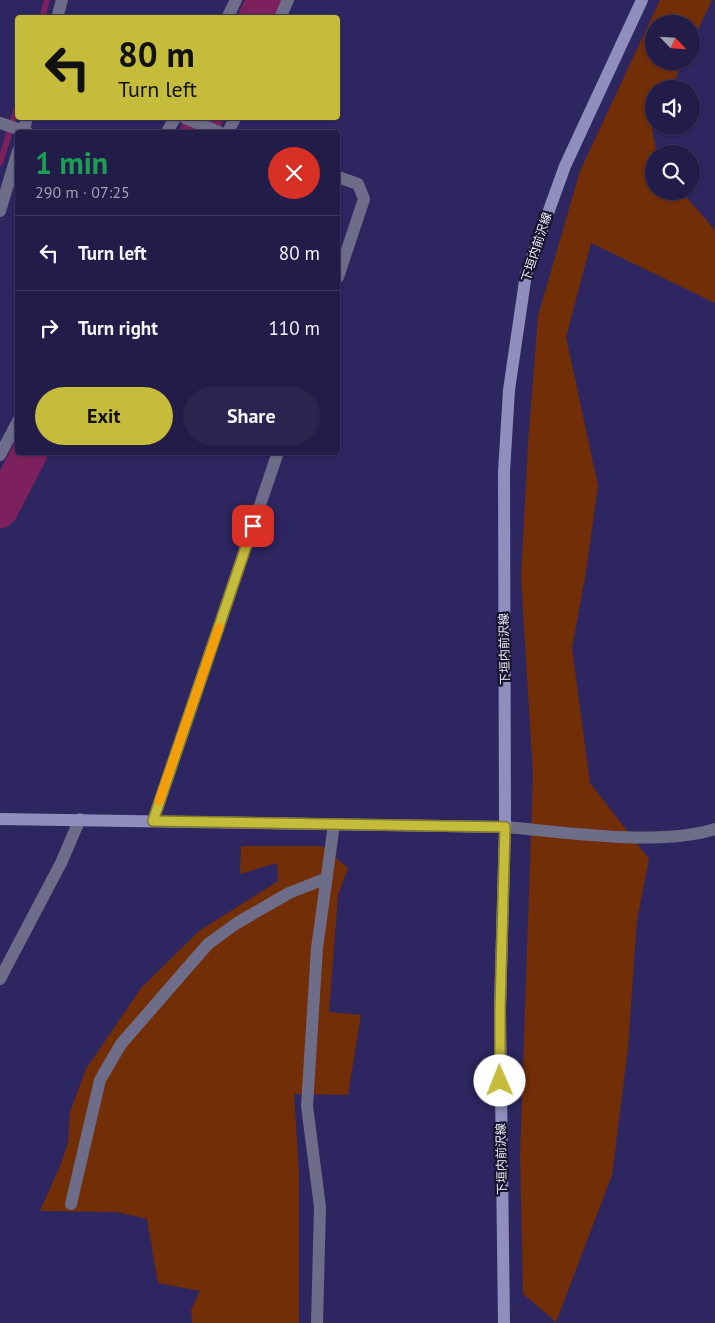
<!DOCTYPE html>
<html lang="en">
<head>
<meta charset="utf-8">
<style>
  :root { --surface:#221c48; --page:#2a254f; --text:#f1f3f6; --muted:#a2a1b4; --line:#3f3a60; --accent:#c6bc3c }
  body { margin:0; font-family:"PT Sans","Noto Sans JP",sans-serif; background:var(--page); color:var(--text); height:100vh; display:flex; flex-direction:column; font-size:19px; white-space:nowrap }
  * { box-sizing:border-box; margin:0 }
  p { font-size:16px; color:var(--muted) }
  .icon { flex:none; width:28px; height:28px; fill:none; stroke:currentColor; stroke-width:2; stroke-linecap:round; stroke-linejoin:round }
  .map { position:relative; flex:1; overflow:hidden }
  .drawer { position:absolute; left:15px; top:130px; width:325px; height:325px; display:flex; flex-direction:column; background:var(--surface); border-radius:5px; box-shadow:0 1px 4px #0004,0 0 0 1px var(--line) }
  .drawer>* { flex:none }
  .hud { position:absolute; left:15px; top:15px; width:325px; height:105px; border-radius:5px; box-shadow:0 1px 4px #0004,0 0 0 1px var(--line); background:#c6bc3c; color:#111; overflow:hidden }
  .needle { width:32px; rotate:115deg }
  .fabs { position:absolute; left:645px; top:15px; display:grid; gap:10px }
  .fabs a { display:grid; place-items:center; width:55px; height:55px; border-radius:50%; background:var(--surface); box-shadow:0 1px 4px #0004,0 0 0 1px var(--line); font-size:25px }
  .pin { position:absolute; display:grid; place-items:center; width:42px; height:42px; color:#fff; margin:-21px; border-radius:10px; box-shadow:0 2px 8px #0006 }
  .me { position:absolute; width:55px; margin:-28px; rotate:359deg; stroke-linejoin:round; filter:drop-shadow(0 0 4px #0008) }
  .turn { display:flex; align-items:center; gap:18px; height:105px; padding:0 20px; font-size:22px }
  .turn .icon { width:65px; height:65px; stroke-width:2.5 }
  .turn b { display:block; font-size:35px; line-height:42px }
  .round { display:grid; place-items:center; flex:none; width:52px; height:52px; border-radius:26px; background:var(--page) }
  .head { display:flex; align-items:center; justify-content:space-between; height:85px; padding:0 20px }
  h1 { font-size:30px; font-weight:700; line-height:38px; color:#1e9e55 }
  .cta { display:flex; gap:10px; margin-top:auto; padding:10px 20px }
  .cta a { flex:1; height:58px; border-radius:30px; background:var(--accent); color:#111; font-size:20px; font-weight:700; line-height:58px; text-align:center }
  .cta a+a { background:var(--page); color:var(--text) }
  ul { padding:0; list-style:none }
  li { display:flex; align-items:center; gap:15px; height:75px; padding:0 20px; border-top:1px solid var(--line) }
  li div { flex:1 }
  li b { display:block; font-size:19px }
  li em { font-style:normal }
  .map>svg:first-child { display:block }
  .green { fill:#722e06 }
  .lines { fill:none; stroke-linecap:round; stroke-linejoin:round }
  .stream { stroke:#7c215d; stroke-width:6 }
  .river { stroke:#7c215d; stroke-width:36 }
  .street { stroke:#6d6d8a; stroke-width:12 }
  .secondary { stroke:#8f8ebc; stroke-width:12 }
  .route-casing { stroke:#817a27; stroke-width:12 }
  .route { stroke:#c6bc3c; stroke-width:9 }
  .slow { stroke:#f59e0b; stroke-width:9 }
  .labels { text-anchor:middle; dominant-baseline:central; stroke-width:4.5; stroke-linejoin:round; paint-order:stroke }
  .street-label { font-size:12px; fill:#f2f2fa; stroke:#16142e }
</style>
</head>
<body>
<div class="map">
<svg width="715" height="1323" viewBox="0 0 715 1323">
  <rect width="100%" height="100%" fill="#2d2660"/>
  <path class="green" d="M660,0H712L691,44V24H654V61H683L671,89H654L652,129L657,154H654V191H681L715,230V303L591,243L566,337L598,486L586,572L572,648L590,783L649,859L637,920L628,1048L612,1175L556,1322L523,1294L520,1155L533,775L521,577L528,444L538,316L580,171Z
    M241,846H322L348,868L338,895L329,1012L361,1015L348,1095L294,1094L299,1172V1323H192L191,1310L200,1291L158,1283L147,1219L117,1212L40,1211L60,1166L68,1143L70,1112L86,1069L141,988L199,931L278,881L277,863L240,874Z"/>
  <g class="lines">
    <path class="stream" d="M42,18L47,0
      M0,163L18,104"/>
    <path class="river" d="M256,18L265,0
      M198,132L205,118
      M0,510L30,452"/>
    <path class="street" d="M57,18L62,0
      M227,18L236,0
      M280,18L288,0
      M185,118L219,132
      M0,123L27,132
      M23,132L27,118
      M167,132L175,118
      M228,132L235,118
      M338,177L358,184L364,199L338,277
      M0,211L18,151
      M0,455L18,421
      M153,821L278,452
      M505,827C566,832 658,847 715,829
      M0,979L61,863L80,819
      M71,1204L100,1080L121,1044L208,944L237,923L289,893L327,878
      M317,1323L320,1207L307,1106L317,948L334,824"/>
    <path class="secondary" d="M0,819L505,827
      M504,1323L500,1009L505,827L504,472L509,390L526,274L565,166L642,0"/>
  </g>
  <g class="lines">
    <defs>
      <path id="route" d="M253,526L153,821L505,827L500,1009V1081"/>
    </defs>
    <use href="#route" class="route-casing"/>
    <use href="#route" class="route"/>
    <path class="slow" d="M159,801L219,627"/>
  </g>
  <g class="labels">
    <g class="street-label">
      <text transform="translate(536 247) rotate(-72)">下垣内前沢線</text>
      <text transform="translate(504 649) rotate(-91)">下垣内前沢線</text>
      <text transform="translate(501 1159) rotate(-91)">下垣内前沢線</text>
    </g>
  </g>
</svg>
<div class="fabs">
<a><svg class="needle" viewBox="-14 -14 28 28"><path d="M0-13l5 13h-10z" fill="#e53935"/><path d="M0 13l5-13h-10z" fill="#a2a1b4"/></svg></a>
<a><svg class="icon" aria-label="sound" viewBox="0 0 24 24"><path d="M4 9h4l5-4v14l-5-4H4zM17 9q2 3 0 6"/></svg></a>
<a><svg class="icon" aria-label="search" viewBox="0 0 24 24"><circle cx="10" cy="10" r="6"/><path d="M15 15l6 6"/></svg></a>
</div>
<div class="pin" style="left:253px;top:526px;background:#d93025"><svg class="icon" aria-label="arrive" viewBox="0 0 24 24"><path d="M6 21V4h12l-3 4 3 4H6"/></svg></div>
<svg class="me" style="left:500px;top:1081px" viewBox="-20 -20 40 40"><circle r="19" fill="#fff"/><path d="M0-13L10 11 0 6-10 11z" fill="#c6bc3c"/></svg>
<div class="hud">
<div class="turn"><svg class="icon" aria-label="left" viewBox="0 0 24 24"><path d="M17 20v-9H6M10 6l-5 5 5 5"/></svg><div><b>80 m</b>Turn left</div></div>
</div>
<section class="drawer">
<div class="head"><div><h1>1 min</h1><p>290 m · 07:25</p></div><a class="round" style="background:#d93025;color:#fff"><svg class="icon" aria-label="close" viewBox="0 0 24 24"><path d="M6 6l12 12M18 6L6 18"/></svg></a></div>
<ul>
<li><svg class="icon" aria-label="left" viewBox="0 0 24 24"><path d="M17 20v-9H6M10 6l-5 5 5 5"/></svg><div><b>Turn left</b></div><em>80 m</em></li>
<li><svg class="icon" aria-label="right" viewBox="0 0 24 24"><path d="M7 20v-9h11M14 6l5 5-5 5"/></svg><div><b>Turn right</b></div><em>110 m</em></li>
</ul>
<div class="cta"><a>Exit</a><a>Share</a></div>
</section>
</div>
</body>
</html>
